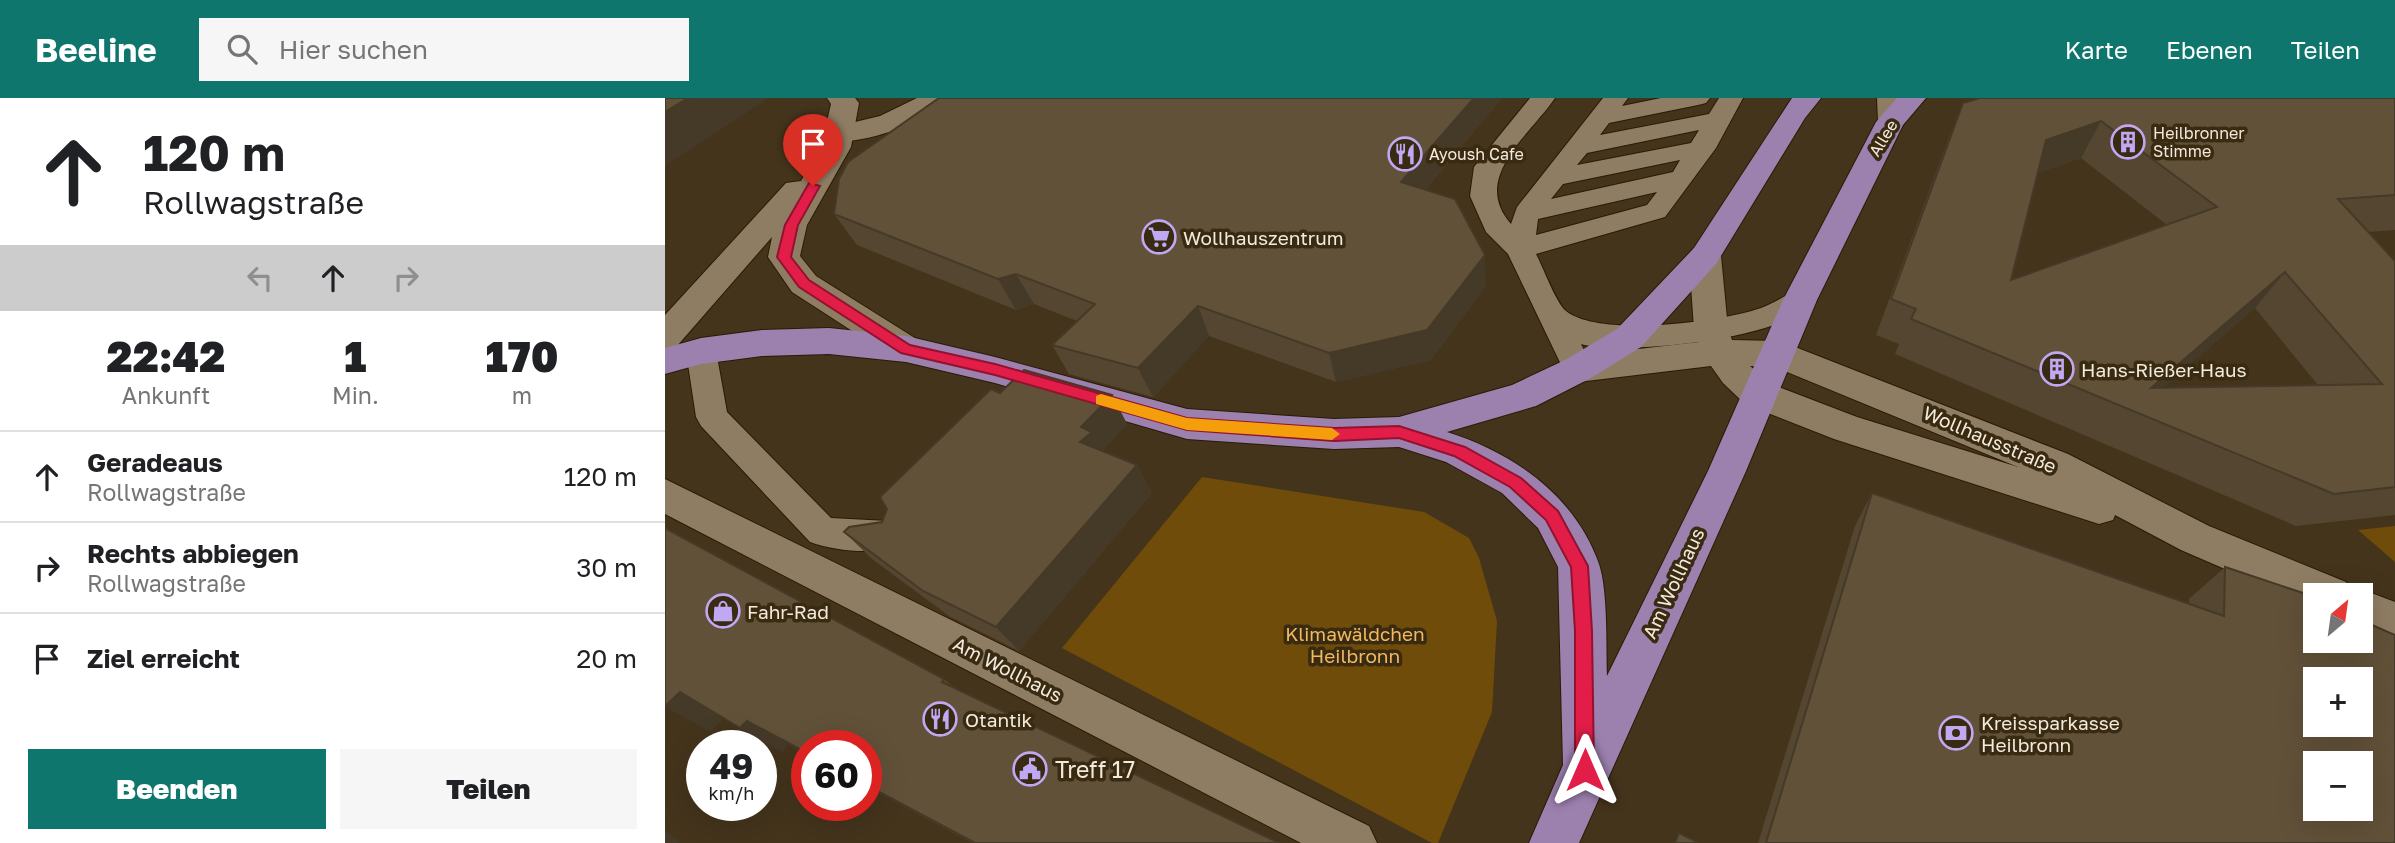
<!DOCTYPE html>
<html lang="de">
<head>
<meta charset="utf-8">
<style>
  :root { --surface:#fff; --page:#f6f6f6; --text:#202124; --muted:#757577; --line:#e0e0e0; --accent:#0f766e }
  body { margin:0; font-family:"Golos Text",sans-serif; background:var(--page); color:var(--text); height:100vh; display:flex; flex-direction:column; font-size:26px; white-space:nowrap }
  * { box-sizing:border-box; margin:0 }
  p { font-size:23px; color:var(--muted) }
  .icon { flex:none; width:38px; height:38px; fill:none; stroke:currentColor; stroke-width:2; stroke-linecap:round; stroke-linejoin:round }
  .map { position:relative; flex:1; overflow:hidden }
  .side { display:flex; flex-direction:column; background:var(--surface); width:665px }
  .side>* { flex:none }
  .banner { background:#fff; color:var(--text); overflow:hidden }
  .needle { width:46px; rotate:29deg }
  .fabs { position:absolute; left:1638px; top:485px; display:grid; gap:14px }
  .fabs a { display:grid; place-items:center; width:70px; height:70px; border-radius:0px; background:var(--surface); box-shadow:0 7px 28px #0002; font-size:35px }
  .speed { position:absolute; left:21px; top:632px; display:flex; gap:14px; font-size:35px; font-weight:700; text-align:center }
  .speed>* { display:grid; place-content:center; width:91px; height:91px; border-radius:50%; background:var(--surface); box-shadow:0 7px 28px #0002; line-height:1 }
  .speed small { font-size:18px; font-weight:400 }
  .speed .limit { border:10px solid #d22; background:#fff; color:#111 }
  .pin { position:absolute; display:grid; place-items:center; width:60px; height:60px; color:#fff; margin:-72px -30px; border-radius:50% 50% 50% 0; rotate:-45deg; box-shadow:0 0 7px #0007 }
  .pin .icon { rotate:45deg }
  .me { position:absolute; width:77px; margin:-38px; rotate:0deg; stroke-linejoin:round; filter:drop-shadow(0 0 5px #0008) }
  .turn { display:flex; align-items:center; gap:24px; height:147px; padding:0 28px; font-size:32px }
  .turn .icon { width:91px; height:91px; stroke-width:2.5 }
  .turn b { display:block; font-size:49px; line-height:60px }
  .lanes { display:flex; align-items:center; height:66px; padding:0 28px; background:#0003; justify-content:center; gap:35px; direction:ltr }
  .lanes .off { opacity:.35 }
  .eta { display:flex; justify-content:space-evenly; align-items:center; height:119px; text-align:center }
  .eta b { font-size:42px; font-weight:800; line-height:49px }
  .cta { display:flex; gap:14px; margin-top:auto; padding:14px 28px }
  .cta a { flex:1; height:80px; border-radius:0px; background:var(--accent); color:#fff; font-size:28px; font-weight:800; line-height:80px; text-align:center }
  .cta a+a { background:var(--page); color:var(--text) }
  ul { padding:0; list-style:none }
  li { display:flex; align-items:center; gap:21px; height:91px; padding:0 28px; border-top:2px solid var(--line) }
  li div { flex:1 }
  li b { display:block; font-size:26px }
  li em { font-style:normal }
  header { display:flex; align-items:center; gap:42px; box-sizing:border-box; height:98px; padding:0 35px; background:var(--accent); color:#fff }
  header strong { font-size:33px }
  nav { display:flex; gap:38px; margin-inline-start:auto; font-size:24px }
  .search { width:490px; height:63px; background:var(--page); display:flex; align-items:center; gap:18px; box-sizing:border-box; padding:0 24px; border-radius:0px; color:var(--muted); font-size:26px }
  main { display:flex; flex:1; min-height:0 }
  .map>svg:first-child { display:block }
  .green { fill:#6f4c09 }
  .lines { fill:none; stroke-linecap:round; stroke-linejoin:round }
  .service-casing { stroke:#2a1b04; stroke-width:2 }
  .pedestrian-casing { stroke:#2a1b04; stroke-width:2 }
  .minor-casing { stroke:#2a1b04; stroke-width:2 }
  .tertiary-casing { stroke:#2a1b04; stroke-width:2 }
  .primary-casing { stroke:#2a1b04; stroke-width:2 }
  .service { fill:#8f7d63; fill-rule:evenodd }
  .pedestrian { fill:#8f7d63; fill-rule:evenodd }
  .minor { fill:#8f7d63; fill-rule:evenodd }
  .tertiary { fill:#8f7d63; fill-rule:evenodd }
  .primary { fill:#9c81af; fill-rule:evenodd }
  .wall { fill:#544631; fill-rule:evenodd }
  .shaded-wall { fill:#453928 }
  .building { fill:#625139; stroke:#453928; stroke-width:2; fill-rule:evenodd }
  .route { fill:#e11d48; stroke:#92132f; stroke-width:2 }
  .slow { fill:#f59e0b }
  .labels { text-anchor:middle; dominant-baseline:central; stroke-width:7; stroke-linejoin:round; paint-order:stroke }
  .far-poi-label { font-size:16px; fill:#f4eadc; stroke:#392a12; text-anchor:start }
  .far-street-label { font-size:16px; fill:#f4eadc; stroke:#392a12 }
  .poi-label { font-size:19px; fill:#f4eadc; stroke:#392a12; text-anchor:start }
  .street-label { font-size:19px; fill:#f4eadc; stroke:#392a12 }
  .park-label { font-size:19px; fill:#f2b960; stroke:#392a12 }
  .near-poi-label { font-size:23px; fill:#f4eadc; stroke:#392a12; text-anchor:start }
</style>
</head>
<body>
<header>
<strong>Beeline</strong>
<div class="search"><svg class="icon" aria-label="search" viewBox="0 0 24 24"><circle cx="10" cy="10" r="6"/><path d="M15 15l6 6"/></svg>Hier suchen</div>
<nav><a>Karte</a><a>Ebenen</a><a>Teilen</a></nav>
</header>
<main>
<section class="side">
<div class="banner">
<div class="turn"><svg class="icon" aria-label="ahead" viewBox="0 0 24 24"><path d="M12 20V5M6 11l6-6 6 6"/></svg><div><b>120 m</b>Rollwagstraße</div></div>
<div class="lanes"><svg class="icon off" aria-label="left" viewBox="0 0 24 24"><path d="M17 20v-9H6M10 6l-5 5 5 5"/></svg><svg class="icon" aria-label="ahead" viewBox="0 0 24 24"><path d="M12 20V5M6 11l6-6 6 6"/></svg><svg class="icon off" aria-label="right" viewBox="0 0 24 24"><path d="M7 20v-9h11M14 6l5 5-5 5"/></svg></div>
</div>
<div class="eta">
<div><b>22:42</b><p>Ankunft</p></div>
<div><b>1</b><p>Min.</p></div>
<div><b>170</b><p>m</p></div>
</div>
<ul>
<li><svg class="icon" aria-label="ahead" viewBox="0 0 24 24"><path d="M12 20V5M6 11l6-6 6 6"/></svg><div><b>Geradeaus</b><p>Rollwagstraße</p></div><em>120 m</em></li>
<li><svg class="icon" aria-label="right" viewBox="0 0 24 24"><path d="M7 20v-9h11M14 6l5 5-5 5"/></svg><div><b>Rechts abbiegen</b><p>Rollwagstraße</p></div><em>30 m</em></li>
<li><svg class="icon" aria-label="arrive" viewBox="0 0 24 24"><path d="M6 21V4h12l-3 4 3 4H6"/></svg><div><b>Ziel erreicht</b></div><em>20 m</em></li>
</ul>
<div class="cta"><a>Beenden</a><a>Teilen</a></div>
</section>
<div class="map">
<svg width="1730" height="745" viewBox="0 0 1730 745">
  <rect width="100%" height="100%" fill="#44341c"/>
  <path class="green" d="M537,379L759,414L804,440L814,460L832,523L827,614L773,745H767L397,550Z
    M1730,428V464L1693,432Z"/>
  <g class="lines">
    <defs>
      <path id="service" d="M865,0H890C865,37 805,80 846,126L852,109L938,0H963L957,8L996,0H1045L1041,5L1033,7L944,25L935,37L1044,16L1054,0H1078L1051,50L1000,119L871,156C878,169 891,205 901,213C934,240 1057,224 1096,210C1110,205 1121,196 1135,192L1145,195L1149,202C1127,241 957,258 916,246L928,271L924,279L913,282L902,279L843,156L821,134L805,98L809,69ZM1034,32L1026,45L912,67L922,55ZM1015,62L1008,74L886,101L898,86ZM992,94L982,107L871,137L873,121Z
        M1212,0H1236L1237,24L1234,29H1216L1213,24Z
        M36,242L47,245L51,253L62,314L166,420L223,423L235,428L240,438L235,448C211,457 169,453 145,444L36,328L31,319L21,253L25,245Z"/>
      <path id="pedestrian" d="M252,0H284C267,24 192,49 165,42L161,36L165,30L215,18Z
        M0,381L704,728L712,745H636L0,416Z"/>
      <path id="minor" d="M162,0H190L194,5L186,49L142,127L135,158L151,178L253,242L258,251L253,260L241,264L229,260L127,194L103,159L107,139L12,248L0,252V217L121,85L136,83L156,49L166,6Z"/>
      <path id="tertiary" d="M1040,147L1051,150L1056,158L1063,231L1067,242L1113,243L1125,247L1403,356L1544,428L1681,484L1686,495L1696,491L1730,504V543L1696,530V497H1650V510L1516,452L1450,417L1448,422L1434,426L1169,341L1080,306L1058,285L1046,268L913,284L900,280L895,271L900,262L913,258L1034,244L1029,231L1024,158L1029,150ZM1085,268L1110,269L1353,369L1192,319L1106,286Z"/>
      <path id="primary" d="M1127,0H1156L1140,20L1051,166L976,249L926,280L871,308L782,334C849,355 910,398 934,466C943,493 941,548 942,578L1043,373L1118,202L1211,24L1232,0H1261L1238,27L1152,202L1081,373L914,745H864L898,667L893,469L873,430L837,395L781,364L734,349L669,351L522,341L330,285L241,264L164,256L97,258L36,266L0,276V250L36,240L97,232L164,230L241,238L330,259L522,311L669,321L734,319L847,287L900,262L952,231L1029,150Z"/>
    </defs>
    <use href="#service" class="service-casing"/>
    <use href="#pedestrian" class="pedestrian-casing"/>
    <use href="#minor" class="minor-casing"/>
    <use href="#tertiary" class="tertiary-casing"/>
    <use href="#primary" class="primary-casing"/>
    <use href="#service" class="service"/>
    <use href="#pedestrian" class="pedestrian"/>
    <use href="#minor" class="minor"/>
    <use href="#tertiary" class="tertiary"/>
    <use href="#primary" class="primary"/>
  </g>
  <path class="wall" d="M837,0L760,92L821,188L766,262L671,284L544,238L488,299L404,276L387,247L412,223L369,206L351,212L192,147L169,116Z
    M1730,0V132L1703,134L1730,163V417L1631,428L1230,256L1234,246L1211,237L1283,42L1298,5ZM1416,60L1502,127L1346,182L1373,75ZM1590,210L1653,287L1499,289Z
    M335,295L447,297L462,326L438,352L439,354L472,367L487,395L354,553L284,518L207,461L179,434L217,424Z
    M1207,395L1524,506V501L1560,469L1698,523L1730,745H1093L1190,428Z
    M279,581L288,589L614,745H307L201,688V648H142V656L123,646L117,654L58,620L45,633L0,608Z"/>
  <path class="shaded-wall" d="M23,0H104L0,68V14Z
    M809,0H837L740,115L736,84Z
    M1436,23L1416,60L1362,79L1381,42Z
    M820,157L821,188L766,262L671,284L664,255Z
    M1620,174L1590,210L1471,314L1486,290Z
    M351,176L369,206L351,212L333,181Z
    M533,208L544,238L488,299L473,270Z
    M447,297L462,326L438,352L444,362L415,344L416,329Z
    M472,367L487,395L354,553L331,529Z
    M15,594L59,619L45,633L0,608Z
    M82,623L123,646L117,654L75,630Z
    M0,732L16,745H0Z"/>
  <path class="building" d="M0,0H23L0,14Z
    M274,0H809L736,84L790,101L820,157L762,232L664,255L533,208L473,270L387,247L430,206L351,176L333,181L169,116L174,81L183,64Z
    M1315,0H1730V97L1673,101L1730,163V389L1669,396L1246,221L1251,211L1226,201L1298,5ZM1436,23L1552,109L1346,182L1381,42ZM1620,174L1717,286L1486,290Z
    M359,272L447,297L416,329L427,334L415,344L472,367L331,529L258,493L179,434L184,429L217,424L222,411L215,399L326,291L335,295Z
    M1207,395L1559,518L1560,469L1650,499V542H1696V514H1697L1698,523L1730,537V745H1101ZM1650,581H1696V626H1650ZM1650,665H1696V710H1650Z
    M0,430L279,581L277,584L614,745H310L201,687V648H142V655L82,623L75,630L15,594L0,608Z
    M1014,735L1034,745H1010Z"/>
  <path class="route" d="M144,85L155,88L133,127L126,159L144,182L245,247L330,266L522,320L669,330L734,328L800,349L856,380L893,413L923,468L927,533L929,672L927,678L920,681L913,678L910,672V533L906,469L881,422L845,389L789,358L734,340L669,343L522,332L330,277L236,255L134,189L112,159L120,127Z"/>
  <path class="slow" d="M436,296L522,320L667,330L675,336L667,342L522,332L431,306V298Z"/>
  <defs>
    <symbol id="building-ring" viewBox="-11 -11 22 22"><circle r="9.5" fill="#392a12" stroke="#c0a8f3" stroke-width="1.5"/><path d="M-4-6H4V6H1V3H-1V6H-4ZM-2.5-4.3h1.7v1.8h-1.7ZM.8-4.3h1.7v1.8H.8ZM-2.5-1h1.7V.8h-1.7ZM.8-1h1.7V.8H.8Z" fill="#c0a8f3"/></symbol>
    <symbol id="restaurant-ring" viewBox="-11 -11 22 22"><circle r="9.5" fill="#392a12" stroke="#c0a8f3" stroke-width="1.5"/><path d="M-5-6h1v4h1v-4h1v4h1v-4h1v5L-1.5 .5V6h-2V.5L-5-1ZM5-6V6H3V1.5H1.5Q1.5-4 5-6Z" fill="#c0a8f3"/></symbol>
    <symbol id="supermarket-ring" viewBox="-11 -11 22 22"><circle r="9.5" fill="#392a12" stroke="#c0a8f3" stroke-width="1.5"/><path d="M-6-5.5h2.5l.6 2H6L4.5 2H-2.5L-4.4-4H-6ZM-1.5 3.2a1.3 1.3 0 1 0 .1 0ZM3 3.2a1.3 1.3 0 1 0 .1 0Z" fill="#c0a8f3"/></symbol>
    <symbol id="shop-ring" viewBox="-11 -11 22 22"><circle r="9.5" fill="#392a12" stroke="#c0a8f3" stroke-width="1.5"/><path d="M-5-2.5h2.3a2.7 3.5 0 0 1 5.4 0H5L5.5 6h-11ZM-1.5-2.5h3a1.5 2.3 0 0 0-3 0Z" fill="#c0a8f3"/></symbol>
    <symbol id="bank-ring" viewBox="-11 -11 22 22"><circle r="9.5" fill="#392a12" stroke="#c0a8f3" stroke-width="1.5"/><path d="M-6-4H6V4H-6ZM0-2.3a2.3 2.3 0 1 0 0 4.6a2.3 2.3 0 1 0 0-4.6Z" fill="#c0a8f3"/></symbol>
    <symbol id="civic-ring" viewBox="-11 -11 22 22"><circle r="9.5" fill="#392a12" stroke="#c0a8f3" stroke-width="1.5"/><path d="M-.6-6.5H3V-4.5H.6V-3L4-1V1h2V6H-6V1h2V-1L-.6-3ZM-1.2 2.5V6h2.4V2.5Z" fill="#c0a8f3"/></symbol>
  </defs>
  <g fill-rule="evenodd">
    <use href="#building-ring" x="1444" y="25" width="38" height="38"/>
    <use href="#restaurant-ring" x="721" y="37" width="38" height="38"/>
    <use href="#supermarket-ring" x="475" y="120" width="38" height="38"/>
    <use href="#building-ring" x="1373" y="252" width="38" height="38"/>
    <use href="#shop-ring" x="39" y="494" width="38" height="38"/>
    <use href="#restaurant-ring" x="256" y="602" width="38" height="38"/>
    <use href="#bank-ring" x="1272" y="616" width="38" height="38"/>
    <use href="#civic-ring" x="346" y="652" width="38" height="38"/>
  </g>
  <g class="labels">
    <g class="far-poi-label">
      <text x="1488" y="35">Heilbronner<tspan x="1488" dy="18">Stimme</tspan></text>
      <text x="764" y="56">Ayoush Cafe</text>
    </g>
    <g class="far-street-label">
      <text transform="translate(1218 40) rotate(-59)">Allee</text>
    </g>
    <g class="poi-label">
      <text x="518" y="139">Wollhauszentrum</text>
      <text x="1416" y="271">Hans-Rießer-Haus</text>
      <text x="82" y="513">Fahr-Rad</text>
      <text x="300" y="621">Otantik</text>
      <text x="1316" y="624">Kreissparkasse<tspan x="1316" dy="22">Heilbronn</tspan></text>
    </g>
    <g class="street-label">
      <text transform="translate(1325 341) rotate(23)">Wollhausstraße</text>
      <text transform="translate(1008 485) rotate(-65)">Am Wollhaus</text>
      <text transform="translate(343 571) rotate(27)">Am Wollhaus</text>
    </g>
    <g class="park-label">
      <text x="690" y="535">Klimawäldchen<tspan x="690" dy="22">Heilbronn</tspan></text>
    </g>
    <g class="near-poi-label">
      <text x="390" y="671">Treff 17</text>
    </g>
  </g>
</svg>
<div class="fabs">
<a><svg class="needle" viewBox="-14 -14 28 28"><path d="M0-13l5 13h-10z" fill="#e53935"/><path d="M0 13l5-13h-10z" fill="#757577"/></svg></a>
<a>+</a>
<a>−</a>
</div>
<div class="speed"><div>49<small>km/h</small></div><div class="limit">60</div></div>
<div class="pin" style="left:148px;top:88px;background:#d93025"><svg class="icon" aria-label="arrive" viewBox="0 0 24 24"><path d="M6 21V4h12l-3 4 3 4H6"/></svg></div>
<svg class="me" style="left:920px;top:672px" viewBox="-20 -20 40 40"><path d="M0-17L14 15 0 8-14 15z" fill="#e11d48" stroke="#fff" stroke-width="4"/></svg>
</div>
</main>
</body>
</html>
